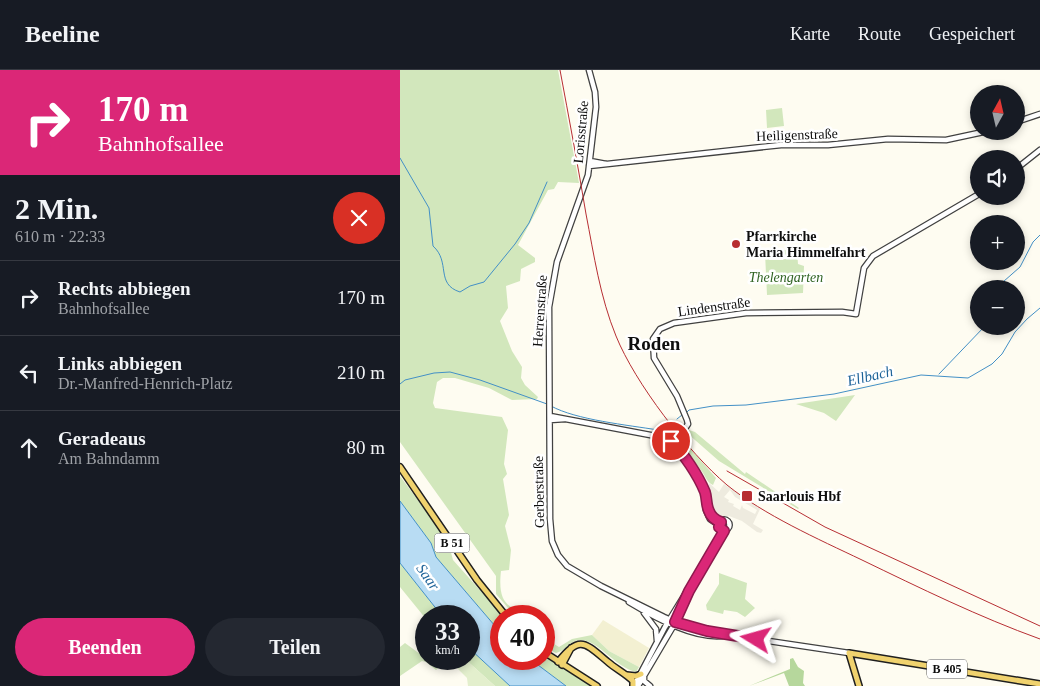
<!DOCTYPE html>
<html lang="de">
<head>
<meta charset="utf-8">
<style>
  :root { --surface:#171b24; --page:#242831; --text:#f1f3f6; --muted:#9ea1a6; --line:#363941; --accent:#db2777 }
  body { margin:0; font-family:"Times New Roman",serif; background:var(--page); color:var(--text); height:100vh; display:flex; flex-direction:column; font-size:19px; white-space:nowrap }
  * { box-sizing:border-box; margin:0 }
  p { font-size:16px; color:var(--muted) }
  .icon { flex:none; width:28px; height:28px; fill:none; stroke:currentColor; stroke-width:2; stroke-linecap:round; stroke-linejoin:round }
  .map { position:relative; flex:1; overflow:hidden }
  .sheet { display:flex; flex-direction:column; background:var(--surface); width:400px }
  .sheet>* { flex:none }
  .guide { background:#db2777; color:#fff; overflow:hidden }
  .needle { width:32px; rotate:8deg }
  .controls { position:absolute; left:570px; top:15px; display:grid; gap:10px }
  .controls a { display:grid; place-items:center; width:55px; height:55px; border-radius:50%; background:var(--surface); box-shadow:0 2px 8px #0003; font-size:25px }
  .speed { position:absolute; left:15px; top:535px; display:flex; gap:10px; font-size:25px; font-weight:700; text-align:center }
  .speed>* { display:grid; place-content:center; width:65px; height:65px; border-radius:50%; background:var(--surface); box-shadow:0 2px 8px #0003; line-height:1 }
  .speed small { font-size:12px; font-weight:400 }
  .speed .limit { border:8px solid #d22; background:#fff; color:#111 }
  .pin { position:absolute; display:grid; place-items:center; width:42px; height:42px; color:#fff; margin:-21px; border:2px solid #fff; border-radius:50%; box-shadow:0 1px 5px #0007 }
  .me { position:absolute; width:55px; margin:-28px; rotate:278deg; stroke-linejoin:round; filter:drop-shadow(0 0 4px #0008) }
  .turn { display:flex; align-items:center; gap:18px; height:105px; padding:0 15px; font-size:22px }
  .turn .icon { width:65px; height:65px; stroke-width:2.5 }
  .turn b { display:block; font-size:35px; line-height:42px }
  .round { display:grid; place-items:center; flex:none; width:52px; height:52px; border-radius:26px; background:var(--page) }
  .head { display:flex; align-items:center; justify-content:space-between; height:85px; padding:0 15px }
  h1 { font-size:30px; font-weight:600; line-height:38px }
  .primary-button { display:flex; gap:10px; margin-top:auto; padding:10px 15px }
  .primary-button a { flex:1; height:58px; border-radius:30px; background:var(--accent); color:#fff; font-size:20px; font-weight:600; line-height:58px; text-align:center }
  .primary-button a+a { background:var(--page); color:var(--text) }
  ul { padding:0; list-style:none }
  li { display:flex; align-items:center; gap:15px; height:75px; padding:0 15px; border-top:1px solid var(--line) }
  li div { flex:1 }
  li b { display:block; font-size:19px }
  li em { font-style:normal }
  header { display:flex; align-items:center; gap:30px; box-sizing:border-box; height:70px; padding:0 25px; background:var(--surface); border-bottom:1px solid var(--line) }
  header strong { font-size:24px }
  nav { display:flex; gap:28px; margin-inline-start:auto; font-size:18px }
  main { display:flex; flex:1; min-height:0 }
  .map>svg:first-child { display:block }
  .farmland { fill:#f3f0d2 }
  .green { fill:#d2e7bc }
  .forest { fill:#b6d79c }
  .pitch { fill:#e3efcd }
  .plaza { fill:#eeebdf; fill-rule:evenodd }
  .water { fill:#b8dcf3; stroke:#4390c6 }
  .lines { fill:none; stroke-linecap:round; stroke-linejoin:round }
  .stream { stroke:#4390c6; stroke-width:1 }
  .minor-casing { stroke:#414141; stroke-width:7 }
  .major-casing { stroke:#1f1f1f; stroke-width:8 }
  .minor { stroke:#fff; stroke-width:4.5 }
  .major { stroke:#f0d26e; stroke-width:5 }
  .rail { stroke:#b72e33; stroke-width:1 }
  .route-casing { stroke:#8e194d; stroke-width:12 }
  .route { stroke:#db2777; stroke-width:9 }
  .poi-dot { fill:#b72e33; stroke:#fff; stroke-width:2 }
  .labels { text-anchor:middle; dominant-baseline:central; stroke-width:5; stroke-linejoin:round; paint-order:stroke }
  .shield { fill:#fff; stroke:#565656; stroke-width:1 }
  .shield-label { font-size:12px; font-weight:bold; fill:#0e0e0e }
  .street-label { font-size:14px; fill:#0e0e0e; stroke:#fff }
  .poi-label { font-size:14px; font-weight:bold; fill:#0e0e0e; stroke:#fff; text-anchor:start }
  .park-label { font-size:14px; font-style:italic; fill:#2f6322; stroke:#fff }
  .water-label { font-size:15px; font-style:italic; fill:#1e6399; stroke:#fff }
  .district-label { font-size:19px; font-weight:bold; fill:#0e0e0e; stroke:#fff }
</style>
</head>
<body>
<header>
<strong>Beeline</strong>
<nav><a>Karte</a><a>Route</a><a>Gespeichert</a></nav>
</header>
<main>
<section class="sheet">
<div class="guide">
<div class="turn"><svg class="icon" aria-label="right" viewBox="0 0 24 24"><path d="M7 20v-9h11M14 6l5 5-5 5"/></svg><div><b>170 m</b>Bahnhofsallee</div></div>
</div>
<div class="head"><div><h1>2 Min.</h1><p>610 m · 22:33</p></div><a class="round" style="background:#d93025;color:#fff"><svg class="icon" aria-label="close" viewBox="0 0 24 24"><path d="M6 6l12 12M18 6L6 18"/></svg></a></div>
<ul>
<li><svg class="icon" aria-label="right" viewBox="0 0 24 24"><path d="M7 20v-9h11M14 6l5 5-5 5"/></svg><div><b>Rechts abbiegen</b><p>Bahnhofsallee</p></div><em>170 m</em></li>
<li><svg class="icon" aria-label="left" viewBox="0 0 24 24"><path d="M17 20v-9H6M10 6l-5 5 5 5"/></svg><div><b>Links abbiegen</b><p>Dr.-Manfred-Henrich-Platz</p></div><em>210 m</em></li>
<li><svg class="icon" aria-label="ahead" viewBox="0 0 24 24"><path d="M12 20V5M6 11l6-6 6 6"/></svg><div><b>Geradeaus</b><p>Am Bahndamm</p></div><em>80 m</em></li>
</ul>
<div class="primary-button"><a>Beenden</a><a>Teilen</a></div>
</section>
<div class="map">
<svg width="640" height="616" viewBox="0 0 640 616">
  <rect width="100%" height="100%" fill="#fefcf1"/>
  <path class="farmland" d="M203,550L249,578L239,597L209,581L192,565Z"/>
  <path class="green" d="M0,0H158L179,113L158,112L154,119L148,120L118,175L135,188V192L121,199L120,211L106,216L108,238L100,251L112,281L122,297L121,308L125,315L138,327L137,329L112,330L89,318L55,308H43L37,312L33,333L35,338L102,347L108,360L104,394L107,404L103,409L109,445L105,456L111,480L109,500L101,501C97,537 110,540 142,546H115L96,524V506L0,372Z
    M382,38L384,56L367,58L366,40Z
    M384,180H397L398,194L404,196L403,223L367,225L365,183L369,182V190H383Z
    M455,325L436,351L424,343L396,334Z
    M289,360L295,362L345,404L346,402L399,438L398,439L319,391L287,363Z
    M281,368L316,408L313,415C308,413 306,408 303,403C296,392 285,384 278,372Z
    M0,406L48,471L53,490L103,546H101V563L36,487L31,473L0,431Z
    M0,493L42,546H26V549L0,517Z
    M319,503L347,513L345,529L355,538L345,547L337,542L324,540L323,544L307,540L306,535L319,514Z
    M192,565L209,581L239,597L236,602C215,597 197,569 180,570C170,570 166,581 156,583L144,577V568L159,577L172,569Z
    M5,573L35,595H38L39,589H48L36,600L26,592L22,591L0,606V577Z
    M69,578L110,616H95L65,589H69Z
    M144,585L191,616H166L130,589H144Z"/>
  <path class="forest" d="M393,588L398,597L404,601L403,613L405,616H389L384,603L349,616L390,599V589Z"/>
  <path class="pitch" d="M48,589H65L95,616H68L67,608Z"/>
  <path class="plaza" d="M309,413L319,422L324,414L360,439L353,454L363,460L361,463L357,462L342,451L329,446L318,449L314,445L307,422ZM330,420L335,427L357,440L355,444L343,438L342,435L340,440L333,436L334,434L328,432L329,430L324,427Z"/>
  <path class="water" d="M0,431L31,473L36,487L101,563V589H130L166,616H110L69,578V546H42L0,493Z"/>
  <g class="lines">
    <path class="stream" d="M0,88L29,138L33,176C51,192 35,214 60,222L70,216L84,212L115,174L129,153L147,112
      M595,219L620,197L633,172L640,165
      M539,304L585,256
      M0,314L5,310L34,303L50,302L80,310L147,334
      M151,336C176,350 228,355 258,360L264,358
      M286,343L289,340L313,336L346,335L434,324L521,305L568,308L592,294L602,284L615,262L627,249L640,238
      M277,349L282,345"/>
    <defs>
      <path id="minor" d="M189,0L195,22L196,37L188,105L157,192L149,237L150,449L152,471L158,485L167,496L201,516L264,547L282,555L328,565L449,583
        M616,52L640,44
        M190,91L206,94
        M189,96L381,75H428L488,69L546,70L588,61
        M616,99L640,80
        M150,346L266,368C280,377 300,407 305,422C309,434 306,447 321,451
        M150,350L165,349
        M284,360L288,354L287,350L277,326L254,288L253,269L260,259L274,253L346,243L442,242L456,244L464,198L473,186L579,124
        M271,371L278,365
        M306,440L310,449L316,453
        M318.5 455a5.5 5.5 0 1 1 11 0a5.5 5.5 0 1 1-11 0Z
        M229,532C254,547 298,572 328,565
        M244,543L256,559L257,571
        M244,605V611L250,616
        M234,616L265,557L324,461
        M238,616L278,548L285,531"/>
      <path id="major" d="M0,397L77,510L106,546
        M144,582L197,616
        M158,592C180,565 184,572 208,592C216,599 225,603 233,611V616
        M162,595L171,578
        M227,605L236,606L241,604
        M459,616L449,583L640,614"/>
    </defs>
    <use href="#minor" class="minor-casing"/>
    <use href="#major" class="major-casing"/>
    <use href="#minor" class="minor"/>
    <use href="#major" class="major"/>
    <path class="rail" d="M160,0C169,48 178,96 186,144C194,185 200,227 216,266C235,313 288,382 327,415C364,445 418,469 462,490C520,518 579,547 640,569
      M327,401L425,457L640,556"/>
  </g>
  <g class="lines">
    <defs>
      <path id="route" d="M271,371C284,384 298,405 305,422C307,428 306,435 309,441C311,447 315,450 321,452L319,457L324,461L289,521L275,552L307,561L356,569"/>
    </defs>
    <use href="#route" class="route-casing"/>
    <use href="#route" class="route"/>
  </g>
  <g class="poi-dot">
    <circle cx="336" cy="174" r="5"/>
    <rect x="341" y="420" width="12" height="12" rx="2.5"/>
  </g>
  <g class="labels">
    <g class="shield">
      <rect x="34.5" y="463.5" width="35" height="19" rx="4"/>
      <rect x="527" y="589.5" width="40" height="19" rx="4"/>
    </g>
    <g class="shield-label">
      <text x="52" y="473">B 51</text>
      <text x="547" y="599">B 405</text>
    </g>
    <g class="street-label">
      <text transform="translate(181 62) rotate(-85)">Lorisstraße</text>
      <text transform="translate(397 65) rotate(-2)">Heiligenstraße</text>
      <text transform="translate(314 237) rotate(-8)">Lindenstraße</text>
      <text transform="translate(140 241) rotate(-86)">Herrenstraße</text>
      <text transform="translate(139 422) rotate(-91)">Gerberstraße</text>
    </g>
    <g class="poi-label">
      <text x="346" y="166">Pfarrkirche<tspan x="346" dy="16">Maria Himmelfahrt</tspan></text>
      <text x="358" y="426">Saarlouis Hbf</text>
    </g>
    <g class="park-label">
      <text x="386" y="207">Thelengarten</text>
    </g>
    <g class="water-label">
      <text transform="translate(470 306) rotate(-13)">Ellbach</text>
      <text transform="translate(28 507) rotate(55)">Saar</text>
    </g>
    <g class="district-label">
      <text x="254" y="273">Roden</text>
    </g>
  </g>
</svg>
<div class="controls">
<a><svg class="needle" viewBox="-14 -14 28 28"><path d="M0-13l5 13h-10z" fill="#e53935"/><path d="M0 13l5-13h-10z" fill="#9ea1a6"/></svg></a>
<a><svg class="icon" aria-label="sound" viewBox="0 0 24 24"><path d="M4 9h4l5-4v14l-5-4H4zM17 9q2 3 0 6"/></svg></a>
<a>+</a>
<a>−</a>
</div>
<div class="speed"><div>33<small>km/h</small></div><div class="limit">40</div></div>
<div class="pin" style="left:271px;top:371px;background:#d93025"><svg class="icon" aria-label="arrive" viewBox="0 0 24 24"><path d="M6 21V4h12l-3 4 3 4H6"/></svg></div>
<svg class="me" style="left:356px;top:569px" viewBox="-20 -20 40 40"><path d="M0-17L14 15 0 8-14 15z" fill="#db2777" stroke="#fff" stroke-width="4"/></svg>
</div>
</main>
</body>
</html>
